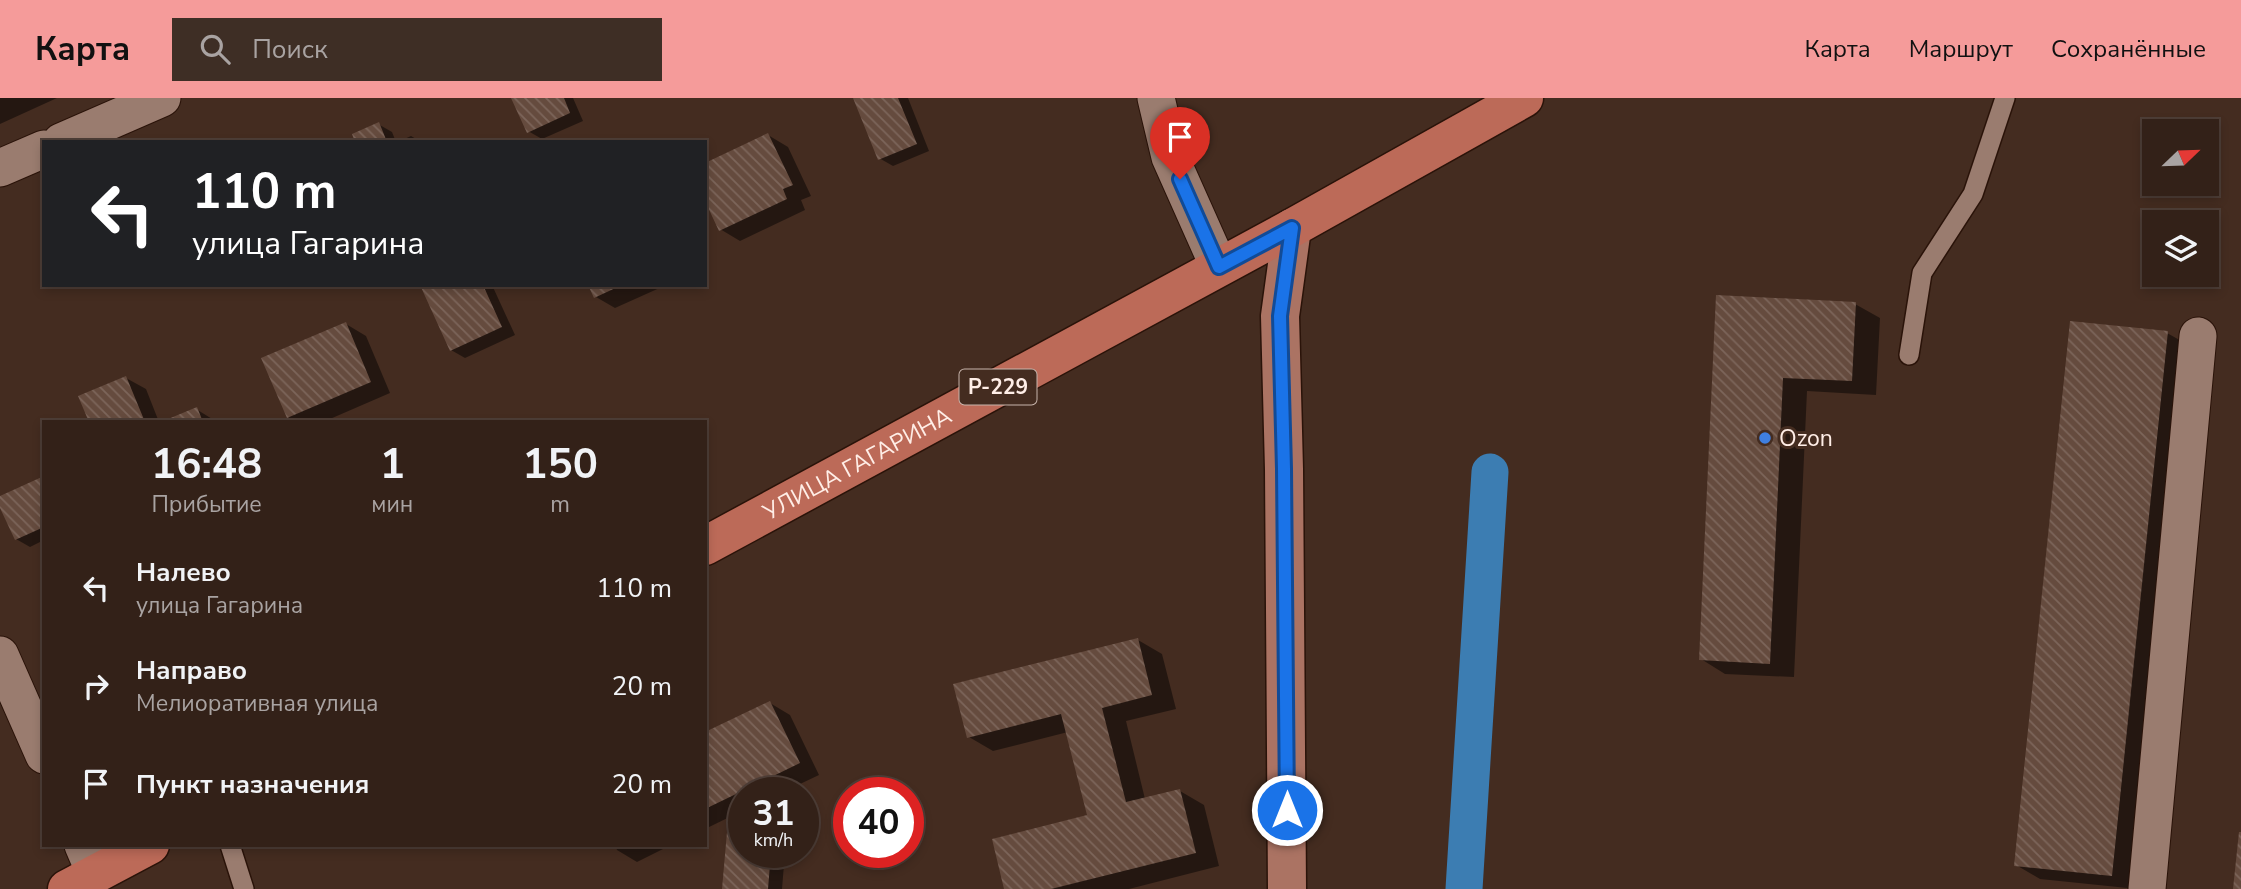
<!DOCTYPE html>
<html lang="ru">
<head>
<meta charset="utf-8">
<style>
  :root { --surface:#332118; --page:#3e2e25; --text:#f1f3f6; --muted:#a9a3a2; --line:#4e3e37; --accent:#f59b9a }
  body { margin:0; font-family:"Nunito Sans",sans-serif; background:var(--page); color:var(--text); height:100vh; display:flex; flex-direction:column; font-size:26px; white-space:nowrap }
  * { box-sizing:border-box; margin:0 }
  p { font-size:23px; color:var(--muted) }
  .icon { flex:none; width:38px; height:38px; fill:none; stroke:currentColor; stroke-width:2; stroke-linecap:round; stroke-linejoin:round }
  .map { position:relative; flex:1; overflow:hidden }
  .side { position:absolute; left:42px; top:322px; width:665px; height:427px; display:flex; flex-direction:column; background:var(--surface); border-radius:0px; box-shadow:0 4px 10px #0003,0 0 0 2px var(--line) }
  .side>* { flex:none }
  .guide { position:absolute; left:42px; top:42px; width:665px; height:147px; border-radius:0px; box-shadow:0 4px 10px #0003,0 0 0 2px var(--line); background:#202124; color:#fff; overflow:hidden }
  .needle { width:46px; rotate:67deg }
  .controls { position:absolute; left:2142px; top:21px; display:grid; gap:14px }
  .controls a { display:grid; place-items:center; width:77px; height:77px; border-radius:0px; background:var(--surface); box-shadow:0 4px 10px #0003,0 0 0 2px var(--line); font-size:35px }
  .speed { position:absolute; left:728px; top:679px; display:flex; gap:14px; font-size:35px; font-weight:700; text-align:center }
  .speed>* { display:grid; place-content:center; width:91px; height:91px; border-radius:50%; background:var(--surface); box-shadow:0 4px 10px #0003,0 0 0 2px var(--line); line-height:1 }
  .speed small { font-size:18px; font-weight:400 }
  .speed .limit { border:10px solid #d22; background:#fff; color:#111 }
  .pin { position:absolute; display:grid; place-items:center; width:60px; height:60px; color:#fff; margin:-72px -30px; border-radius:50% 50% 50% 0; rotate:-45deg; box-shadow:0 0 7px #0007 }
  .pin .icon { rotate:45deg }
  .me { position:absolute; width:77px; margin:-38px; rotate:0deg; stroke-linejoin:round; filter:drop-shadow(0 0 5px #0008) }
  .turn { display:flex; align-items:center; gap:24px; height:147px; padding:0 35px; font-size:32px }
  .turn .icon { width:91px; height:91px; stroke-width:2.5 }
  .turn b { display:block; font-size:49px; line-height:60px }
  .eta { display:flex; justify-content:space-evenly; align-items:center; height:119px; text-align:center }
  .eta b { font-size:42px; font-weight:700; line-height:49px }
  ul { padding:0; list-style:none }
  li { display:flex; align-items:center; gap:21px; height:98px; padding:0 35px }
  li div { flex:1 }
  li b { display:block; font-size:26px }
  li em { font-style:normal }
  header { display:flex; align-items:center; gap:42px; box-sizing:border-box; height:98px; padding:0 35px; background:var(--accent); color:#111 }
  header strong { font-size:33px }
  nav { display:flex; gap:38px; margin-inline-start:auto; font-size:24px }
  .search { width:490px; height:63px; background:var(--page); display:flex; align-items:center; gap:18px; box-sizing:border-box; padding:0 24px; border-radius:0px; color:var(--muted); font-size:26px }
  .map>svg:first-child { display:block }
  .shadow { fill:#0007 }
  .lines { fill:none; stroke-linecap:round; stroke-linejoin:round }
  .canal { stroke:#3c7db2; stroke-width:37 }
  .building { fill:url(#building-back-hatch) }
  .lane-casing { stroke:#2a1309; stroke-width:22 }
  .street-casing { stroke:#2a1309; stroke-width:39 }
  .secondary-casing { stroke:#2a1309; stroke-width:41 }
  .primary-casing { stroke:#2a1309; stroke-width:41 }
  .lane { stroke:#9a7c6f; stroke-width:19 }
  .street { stroke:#9a7c6f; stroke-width:37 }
  .secondary { stroke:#ab7363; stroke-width:38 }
  .primary { stroke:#bc6a58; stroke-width:38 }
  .route-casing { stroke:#114b97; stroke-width:18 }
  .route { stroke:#1a73e8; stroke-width:12 }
  .shop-dot { fill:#3f7fe0; stroke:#442c20; stroke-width:2.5 }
  .labels { text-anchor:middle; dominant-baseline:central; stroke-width:6; stroke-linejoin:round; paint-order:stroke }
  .shield { fill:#442c20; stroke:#c7b4ab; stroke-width:2 }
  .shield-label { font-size:21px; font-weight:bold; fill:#ffeee7 }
  .poi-label { font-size:23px; fill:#ffeee7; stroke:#442c20; text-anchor:start }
  .street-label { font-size:23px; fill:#ffeee7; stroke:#442c20 }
</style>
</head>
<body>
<header>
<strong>Карта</strong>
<div class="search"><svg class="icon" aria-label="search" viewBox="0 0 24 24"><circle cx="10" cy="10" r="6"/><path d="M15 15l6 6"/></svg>Поиск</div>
<nav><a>Карта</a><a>Маршрут</a><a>Сохранённые</a></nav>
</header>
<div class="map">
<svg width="2241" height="791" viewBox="0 0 2241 791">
  <defs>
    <pattern id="building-back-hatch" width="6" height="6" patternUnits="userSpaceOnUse" patternTransform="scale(1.75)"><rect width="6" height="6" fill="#654b3e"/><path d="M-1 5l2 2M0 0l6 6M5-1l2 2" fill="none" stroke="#7c655a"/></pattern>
  </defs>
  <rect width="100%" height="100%" fill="#442c20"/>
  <path class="shadow" d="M0,0H57L0,26Z
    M513,0H573L583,23L542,41L528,33Z
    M857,0H908L929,53L893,68L879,60Z
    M378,26L392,34L396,44H357Z
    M768,37L788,49L811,98L801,102L805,112L740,143L720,131Z
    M411,38L421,44H398Z
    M422,187H492L515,237L465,260L451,252Z
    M590,187H664V188L615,210L596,199Z
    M1717,199L1855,206L1880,220L1876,297L1807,293L1794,579L1725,576L1701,561Z
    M346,226L366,238L390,295L323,324H296L288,319Z
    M2167,235L2192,249L2137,791L2040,781L2016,767Z
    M126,280L146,291L159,324H91Z
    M196,311L217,324H166Z
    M44,380V442L30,449L16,441L0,406V400Z
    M1138,542L1162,556L1176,611L1126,623L1145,701L1180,693L1204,707L1219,768L1129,791H1006L1089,718L1068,634L993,653L969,639Z
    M770,605L790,617L819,677L781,695H744V712L705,731V636Z
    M615,747H671L637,764L617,752Z
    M744,754H785L782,791H724Z"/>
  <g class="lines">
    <path class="canal" d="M1464,791L1490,374"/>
  </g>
  <path class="building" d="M511,0H564L570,15L527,35Z
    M853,0H898L917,46L878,62Z
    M379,24L387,44H355L352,36Z
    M768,35L793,87L783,91L787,101L719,133L705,103V65Z
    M420,187H483L502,229L450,253Z
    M588,187H622L594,200Z
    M1716,197L1856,204L1852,283L1783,280L1770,566L1699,562Z
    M2070,223L2168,233L2112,778L2014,768Z
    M346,224L371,284L287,320L261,260Z
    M126,278L145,324H89L78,298Z
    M197,309L203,324H161Z
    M44,378V429L15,442L0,410V398Z
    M1138,540L1152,597L1102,610L1126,704L1180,691L1196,755L1051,791H1004L992,741L1087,717L1061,616L967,640L953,586Z
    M770,603L800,665L705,711V634Z
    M727,734L744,736V754H771L768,791H722Z
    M2239,734H2241V791H2233Z"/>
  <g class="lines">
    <defs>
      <path id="lane" d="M1909,257L1922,175L1973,96L2005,0
        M230,747L244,791"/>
      <path id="street" d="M1156,0L1170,59L1219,169
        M61,44L162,0
        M0,70L44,51
        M0,557L44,657
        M83,747L95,775
        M2147,791L2198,238"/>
      <path id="secondary" d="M1287,791L1284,371L1280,218L1292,130"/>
      <g id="primary">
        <path id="s1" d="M705,448L1292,130L1524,0"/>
        <path d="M67,791L150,747"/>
      </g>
    </defs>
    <use href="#lane" class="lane-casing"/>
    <use href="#street" class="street-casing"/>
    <use href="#secondary" class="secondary-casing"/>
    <use href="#primary" class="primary-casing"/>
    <use href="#lane" class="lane"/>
    <use href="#street" class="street"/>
    <use href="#secondary" class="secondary"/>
    <use href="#primary" class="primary"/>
  </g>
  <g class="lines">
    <defs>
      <path id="route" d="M1180,81L1219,169L1292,130L1280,218L1284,371L1287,712"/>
    </defs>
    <use href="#route" class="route-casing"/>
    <use href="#route" class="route"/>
  </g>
  <circle class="shop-dot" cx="1765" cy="340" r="7"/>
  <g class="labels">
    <rect class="shield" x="959.5" y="271.5" width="77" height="35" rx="5"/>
    <g class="shield-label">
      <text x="998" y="289">Р-229</text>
    </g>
    <g class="poi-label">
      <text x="1779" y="340">Ozon</text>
    </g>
    <g class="street-label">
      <text stroke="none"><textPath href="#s1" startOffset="173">УЛИЦА ГАГАРИНА</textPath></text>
    </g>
  </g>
</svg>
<div class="controls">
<a><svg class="needle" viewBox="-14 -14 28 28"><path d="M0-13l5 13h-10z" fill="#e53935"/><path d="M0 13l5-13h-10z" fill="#a9a3a2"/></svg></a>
<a><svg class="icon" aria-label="layers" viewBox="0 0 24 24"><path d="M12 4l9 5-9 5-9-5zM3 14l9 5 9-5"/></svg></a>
</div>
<div class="speed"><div>31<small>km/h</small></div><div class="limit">40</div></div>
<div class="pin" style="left:1180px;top:81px;background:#d93025"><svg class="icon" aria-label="arrive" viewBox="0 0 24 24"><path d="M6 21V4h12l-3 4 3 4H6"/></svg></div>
<svg class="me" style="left:1287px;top:712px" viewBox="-20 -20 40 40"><circle r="17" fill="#1a73e8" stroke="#fff" stroke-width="3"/><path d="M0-11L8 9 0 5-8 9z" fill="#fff"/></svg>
<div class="guide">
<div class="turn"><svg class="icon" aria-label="left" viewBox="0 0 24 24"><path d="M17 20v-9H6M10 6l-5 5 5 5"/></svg><div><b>110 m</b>улица Гагарина</div></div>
</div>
<section class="side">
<div class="eta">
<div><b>16:48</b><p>Прибытие</p></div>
<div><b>1</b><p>мин</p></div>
<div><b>150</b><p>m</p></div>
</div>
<ul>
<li><svg class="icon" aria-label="left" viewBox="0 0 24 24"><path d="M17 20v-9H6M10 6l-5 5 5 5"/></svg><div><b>Налево</b><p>улица Гагарина</p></div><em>110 m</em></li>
<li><svg class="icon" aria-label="right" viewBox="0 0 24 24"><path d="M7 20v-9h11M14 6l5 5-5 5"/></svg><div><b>Направо</b><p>Мелиоративная улица</p></div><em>20 m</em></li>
<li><svg class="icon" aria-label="arrive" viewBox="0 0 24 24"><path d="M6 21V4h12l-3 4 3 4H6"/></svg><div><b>Пункт назначения</b></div><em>20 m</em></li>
</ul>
</section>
</div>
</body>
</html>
